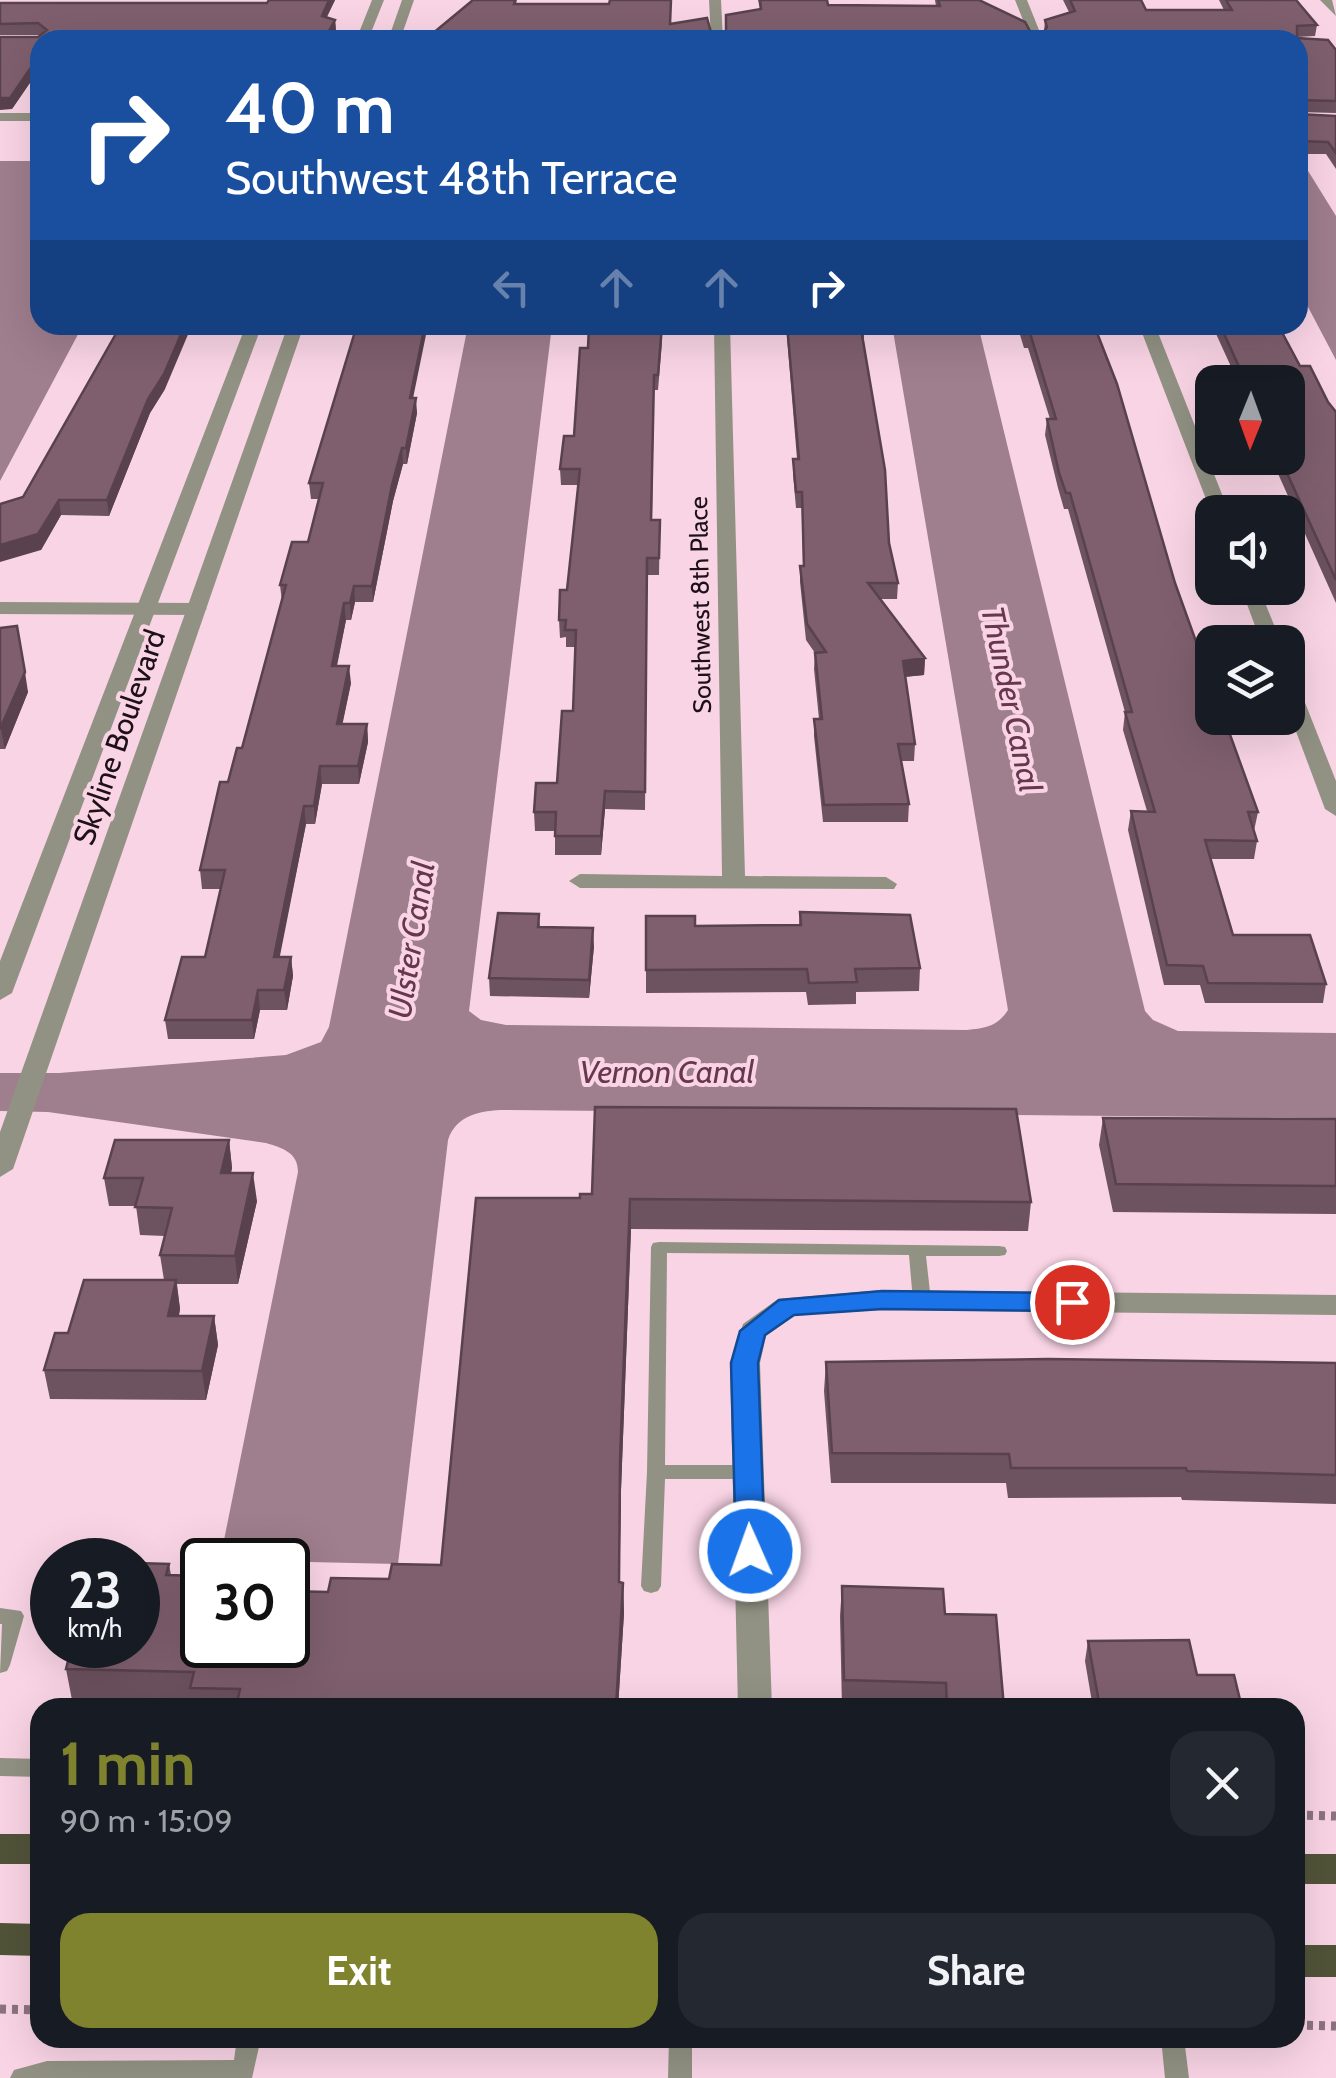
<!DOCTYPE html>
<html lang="en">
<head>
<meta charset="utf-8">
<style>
  :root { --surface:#171b24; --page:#242831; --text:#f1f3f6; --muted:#9ea1a6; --accent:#7f832d }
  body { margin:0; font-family:Cabin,sans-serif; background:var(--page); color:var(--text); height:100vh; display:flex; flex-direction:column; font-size:38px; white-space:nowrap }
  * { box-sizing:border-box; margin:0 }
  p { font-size:32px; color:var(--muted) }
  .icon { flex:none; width:55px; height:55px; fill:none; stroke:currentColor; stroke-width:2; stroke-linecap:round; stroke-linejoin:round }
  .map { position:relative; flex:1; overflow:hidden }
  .side { position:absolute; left:30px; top:1698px; width:1275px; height:350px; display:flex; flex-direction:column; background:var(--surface); border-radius:30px; box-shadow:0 10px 40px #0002 }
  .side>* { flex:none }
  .hud { position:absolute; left:30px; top:30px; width:1278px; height:305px; border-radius:30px; box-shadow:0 10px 40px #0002; background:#1a4fa0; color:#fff; overflow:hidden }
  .needle { width:65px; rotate:181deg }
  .fabs { position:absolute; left:1195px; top:365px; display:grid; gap:20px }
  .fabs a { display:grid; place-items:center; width:110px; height:110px; border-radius:20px; background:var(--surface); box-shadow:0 10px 40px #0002; font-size:50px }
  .speed { position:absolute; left:30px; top:1538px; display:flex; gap:20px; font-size:50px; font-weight:700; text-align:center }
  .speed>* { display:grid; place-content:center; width:130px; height:130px; border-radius:50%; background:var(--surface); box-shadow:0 10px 40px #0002; line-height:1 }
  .speed small { font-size:25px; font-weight:400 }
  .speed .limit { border:5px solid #111; border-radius:15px; background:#fff; color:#111 }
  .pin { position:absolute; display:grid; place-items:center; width:85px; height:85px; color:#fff; margin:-42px; border:5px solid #fff; border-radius:50%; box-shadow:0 2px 10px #0007 }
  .me { position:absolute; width:110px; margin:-55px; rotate:358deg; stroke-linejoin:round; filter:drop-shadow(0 0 8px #0008) }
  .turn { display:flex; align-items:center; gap:35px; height:210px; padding:0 30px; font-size:45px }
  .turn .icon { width:130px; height:130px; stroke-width:2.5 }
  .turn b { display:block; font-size:70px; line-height:85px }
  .lanes { display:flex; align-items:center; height:95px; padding:0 30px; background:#0003; justify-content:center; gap:50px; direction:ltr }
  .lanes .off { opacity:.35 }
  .round { display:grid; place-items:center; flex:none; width:105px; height:105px; border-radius:30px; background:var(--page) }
  .headline { display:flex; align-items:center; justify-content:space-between; height:170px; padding:0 30px }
  h1 { font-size:60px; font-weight:700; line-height:75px; color:var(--accent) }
  .button { display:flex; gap:20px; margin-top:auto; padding:20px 30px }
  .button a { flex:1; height:115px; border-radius:30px; background:var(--accent); color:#fff; font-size:40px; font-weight:700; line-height:115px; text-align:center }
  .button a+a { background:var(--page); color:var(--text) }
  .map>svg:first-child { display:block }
  .water { fill:#9f7e8d }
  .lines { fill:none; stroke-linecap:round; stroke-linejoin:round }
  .path { stroke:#8b737e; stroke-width:9; stroke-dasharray:6 6; stroke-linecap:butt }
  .service { fill:#919283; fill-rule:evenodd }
  .minor { fill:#919283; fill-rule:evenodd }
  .tertiary { fill:#919283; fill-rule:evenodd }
  .primary { fill:#515339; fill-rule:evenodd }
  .wall { fill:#6d525f }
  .shaded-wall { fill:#59424d }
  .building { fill:#7f5f6e; stroke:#59424d; stroke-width:2.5 }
  .route { fill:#1a73e8; stroke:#114b97; stroke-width:2.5 }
  .labels { text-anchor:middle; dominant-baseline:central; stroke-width:8; stroke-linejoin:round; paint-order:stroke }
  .far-street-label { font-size:25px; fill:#1d1117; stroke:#f9d4e5 }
  .street-label { font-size:30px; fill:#1d1117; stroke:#f9d4e5 }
  .water-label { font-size:32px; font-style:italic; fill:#67364f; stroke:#f9d4e5 }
</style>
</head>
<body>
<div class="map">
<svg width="1336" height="2078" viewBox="0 0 1336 2078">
  <rect width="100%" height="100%" fill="#f9d4e5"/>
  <path class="water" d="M0,161H40V325H83L0,481Z
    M1298,166H1305L1336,216V360L1298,288Z
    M468,325H552L469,1011L481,1020L506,1025L967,1030C985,1028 997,1027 1008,1010L892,325H978L1145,1011L1153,1020L1178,1031L1336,1033V1118L505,1110C481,1110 456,1115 448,1140L398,1564L220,1560L298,1172C298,1152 282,1148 266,1143L48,1112L0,1111V1073H59L286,1055L321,1042L329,1027Z"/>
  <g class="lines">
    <path class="path" d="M1295,1815L1336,1816
      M0,2009L40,2010
      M1295,2025L1336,2026"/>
    <path class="service" d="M659,1242L999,1246L1005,1247L1007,1251L1005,1255L999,1256H926L931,1301L928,1305H916L913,1301L909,1255L667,1253L665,1465H748L755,1467L757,1472L755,1477L748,1479H665L661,1586L658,1591L651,1593L644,1591L641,1586L647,1472L651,1247L653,1243Z
      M0,1608L21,1611L24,1616L10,1665L7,1671L0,1673L2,1624H0Z
      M0,1758L40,1759V1777L0,1776Z
      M237,2038H261L252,2078H10L14,2070L47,2061L234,2060Z
      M669,2038H692V2078H668Z
      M1161,2038H1184L1189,2078H1165Z"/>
    <path class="minor" d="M709,0H721L723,40H711Z
      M1015,0H1027L1043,40H1031Z
      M1320,0H1332L1336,16Z
      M0,113H40V121H0Z
      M714,325H730L745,876L886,877L897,884L894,889L580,888L569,881L580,874L722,876Z
      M1139,325H1155L1229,512H1211Z
      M1241,588H1259L1281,642H1261Z
      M0,602L197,603L207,609L197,615L0,614Z
      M1288,679L1298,685L1336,781V816L1325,809L1288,710Z
      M882,1290L1336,1295V1315L882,1310L795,1315L766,1336L760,1363L772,1708H738L730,1363L743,1324L778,1299Z"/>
    <path class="tertiary" d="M372,0H384L368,40H356Z
      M402,0H414L400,40H388Z
      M246,325H262L12,993L0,1000V961Z
      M288,325H304L13,1169L0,1177V1132Z"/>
    <path class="primary" d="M0,1834H40V1864H0Z
      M1295,1854H1336V1884H1295Z
      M0,1923L40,1924V1956L0,1955Z
      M1295,1945H1336V1977H1295Z"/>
  </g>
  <path class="wall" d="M269,0H335L327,17L335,20L336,31L40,40V71H38L12,109L38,37L41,35H0V3H267Z
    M473,0H517L516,4L671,24L711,32L726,31L760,9L758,0H827L828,5L936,6L935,0H979L1030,31L1044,32L1045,20L1069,12L1063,0H1141L1146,10H1224L1219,0H1296L1317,25L1315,36L1297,37L1336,50V113L1298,112V40H430Z
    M1298,114L1336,116V169L1326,154H1298Z
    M786,325H864V342L889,543L898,583L897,599H880L925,658L924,675L905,677L915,744L914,761H901L909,804L908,822H823L814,736V719H819L814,669L815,653L806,640L800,582V566H803L802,508H796L793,474V459H797Z
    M1017,325H1094L1175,583L1258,812L1254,831L1257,841L1254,859H1210L1233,935L1326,984L1323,1003H1205L1200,985H1164L1128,830L1131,811H1147L1123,730L1125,712L1068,509H1064L1058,488L1045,435L1047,419H1050L1028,348H1024Z
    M1212,325H1278L1300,366L1336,412V603L1271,458H1288V382H1238Z
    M662,342L658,390H654L652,520H660L659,575H647L645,810L605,809L601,855H555V831H535L534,812L557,783L573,711L575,647H566V637L560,638L559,620L567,590L578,485H561L560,469L574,436L588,348Z
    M165,389L150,413L109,516L61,515L41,550L23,497Z
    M414,398L417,413L407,464H403L393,501L373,602H355L351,620H346L337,666L351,683L342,724H367L368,742L359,784H322L315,824H306L279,957H291L293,976L287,1010H260L254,1039H168L165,1020L205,957L221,889H202L200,870L228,782L242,748L282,602L280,585L308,542L319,499H311L309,483Z
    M0,628L28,692L5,749H0Z
    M800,912L920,968L919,991L856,992V1004L808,1005L806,992L646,993V916L695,926L799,925Z
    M539,914L540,927L594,946L589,998L490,996L489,978Z
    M1103,1118L1336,1119V1214L1113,1212L1099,1145Z
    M229,1140L232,1168L231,1173L257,1201L238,1284H177L180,1309L179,1316H214L218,1345L206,1400L50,1399L44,1370L68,1333L164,1280L160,1255L165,1236L140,1235L136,1206H109L104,1178Z
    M476,1198L1031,1202L1028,1231L631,1229L621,1490L619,1582L623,1583L624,1613L618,1708H193L192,1702L72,1700L66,1669L169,1564L171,1575L202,1645L328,1592L389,1579L441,1565Z
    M826,1362L1336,1363V1504L1182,1500L1181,1497L1008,1498L1006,1483H831L824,1391Z
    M842,1586L945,1614L1004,1708H842L840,1616Z
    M1088,1641L1197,1675L1242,1708H1093L1085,1661Z"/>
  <path class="shaded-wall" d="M329,0H335L322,26V16Z
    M335,20L336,31L331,40H324Z
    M36,60L38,71L12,109L0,110V98Z
    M185,325H192L165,389L150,413L109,516L107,500L148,399Z
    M425,325H428L410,413V398Z
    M416,398L417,413L407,464L406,448Z
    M402,448L403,464L393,501L373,602L372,586L392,485Z
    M59,500L61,515L41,550L0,562V545Z
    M354,586L355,602L351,620L350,603Z
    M344,603L346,620L333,683L332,666Z
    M925,658L924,675L902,677L903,661Z
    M349,666L351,683L339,741L337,724Z
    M25,672L28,692L5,749L1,729Z
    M367,724L368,742L359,784L358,766Z
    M320,766L322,784L315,824L314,806Z
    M605,791V809L601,855V836Z
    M304,806L306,824L276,976L274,957Z
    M593,928L594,946L589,998V980Z
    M291,957L293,976L287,1010L284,990Z
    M258,990L260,1010L254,1039L252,1020Z
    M229,1140L232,1168L224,1201L221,1173Z
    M253,1173L257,1201L238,1284L235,1256Z
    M630,1199L631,1229L621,1490L619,1613L620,1460Z
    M176,1280L180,1309L172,1345L168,1316Z
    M214,1316L218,1345L206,1400L202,1371Z
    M623,1583L624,1613L618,1708H616Z"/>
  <path class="building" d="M269,0H329L322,16L335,20L324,40H40V60H36L10,98H0V37H38L47,30L38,23L0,24V3H267Z
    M473,0H515L514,4H609L610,0H671L670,24L707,18L711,32L726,31V15L761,9L760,0H827L828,5L940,6L938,0H979L1025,22L1030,31L1044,32L1047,27L1045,20L1075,11L1070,0H1141L1146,10H1232L1226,0H1296L1317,25L1297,26V38L1328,40L1336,50V101L1300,100L1298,102V40H430L432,34Z
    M1298,114L1336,116V153L1328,142L1298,141Z
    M121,325H185L164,374L148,399L107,500H59L38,534L0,545V504L23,497Z
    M357,325H425L410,398H416L406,448H402L392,485L372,586H354L350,603H344L332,666H349L337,724H367L358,766H320L314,806H304L274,957H291L284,990H258L252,1020H165L182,957H205L225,870H200L220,782H228L237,748H242L286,585H280L292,542H308L323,483H309Z
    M589,325H662L658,375H654L651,520H660L659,558H647L645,792L605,791L601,836H555L556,812H534L536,783H557L562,711H573L576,630H565L566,620H559L560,590H567L580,469H560L564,436H574L580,348H588Z
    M787,325H864L865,329H861L885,470L889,543L898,583H868L925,658L903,661L915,744H898L909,804L824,805L814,719H822L815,653L826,652L807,624L800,566H804L802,492H796L793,459H799Z
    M1023,325H1094L1117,384L1175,583L1212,686V718H1224L1258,812H1248L1257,841L1205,840L1233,935H1310L1326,984L1208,983L1203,966L1167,965L1131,811L1155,812L1125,712H1132L1070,493H1066L1059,473L1047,419H1056L1030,333L1025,334Z
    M1220,325H1278L1300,366H1310L1328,402L1336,412V580L1280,458H1288V382H1246Z
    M17,626L25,672L0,729V628Z
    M800,912L910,915L920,968L855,969L857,982L809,983L807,969L646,970V916H695V926L801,925Z
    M498,913L539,914L538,927L593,928L589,980L489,978Z
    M595,1107L1016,1109L1031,1202L630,1199L620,1460L619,1582L623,1583L616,1708H236L240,1689L190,1688L194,1672L66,1669L72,1645H138V1563L169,1564L166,1575L202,1576V1645H288V1591L328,1592L331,1578L389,1579L392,1564L441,1565L476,1198H580V1194H592Z
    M1103,1118L1336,1119V1186L1116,1184Z
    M115,1140H229L221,1173H253L235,1256L160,1255L172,1208L135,1207L143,1178H104Z
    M84,1280H176L168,1316H214L202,1371L44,1370L55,1333H68Z
    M1048,1359L1336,1363V1475L1187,1471L1186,1468H1011L1009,1454L832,1453L826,1362Z
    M842,1586L943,1589L945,1614L996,1615L1004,1708H947L946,1683L844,1680Z
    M1189,1640L1197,1675H1234L1242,1708H1100L1088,1641Z"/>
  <path class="route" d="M882,1291L1072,1293L1085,1302L1072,1311L882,1309L794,1315L765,1335L758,1363L765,1551L760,1558L750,1562L740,1558L736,1551L731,1363L740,1331L779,1300Z"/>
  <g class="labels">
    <g class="far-street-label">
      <text transform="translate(700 605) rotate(-91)">Southwest 8th Place</text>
    </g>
    <g class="street-label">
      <text transform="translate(119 737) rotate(-71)">Skyline Boulevard</text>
    </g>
    <g class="water-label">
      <text transform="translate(1012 699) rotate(78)">Thunder Canal</text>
      <text transform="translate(411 940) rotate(-81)">Ulster Canal</text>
      <text x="667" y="1071">Vernon Canal</text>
    </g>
  </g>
</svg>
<div class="fabs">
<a><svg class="needle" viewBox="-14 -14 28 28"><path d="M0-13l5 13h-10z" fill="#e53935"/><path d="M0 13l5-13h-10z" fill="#9ea1a6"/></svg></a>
<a><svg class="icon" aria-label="sound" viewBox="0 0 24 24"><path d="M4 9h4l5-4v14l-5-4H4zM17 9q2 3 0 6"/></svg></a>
<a><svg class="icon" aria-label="layers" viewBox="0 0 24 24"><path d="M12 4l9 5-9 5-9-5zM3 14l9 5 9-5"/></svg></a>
</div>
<div class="speed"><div>23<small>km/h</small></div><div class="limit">30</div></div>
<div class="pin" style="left:1072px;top:1302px;background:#d93025"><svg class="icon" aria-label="arrive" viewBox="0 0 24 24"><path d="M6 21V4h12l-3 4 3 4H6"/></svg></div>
<svg class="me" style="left:750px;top:1551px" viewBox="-20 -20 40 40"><circle r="17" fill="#1a73e8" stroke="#fff" stroke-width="3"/><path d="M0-11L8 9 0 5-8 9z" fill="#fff"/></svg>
<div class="hud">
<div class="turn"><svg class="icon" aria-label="right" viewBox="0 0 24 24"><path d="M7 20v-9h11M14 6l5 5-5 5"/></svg><div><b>40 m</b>Southwest 48th Terrace</div></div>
<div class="lanes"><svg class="icon off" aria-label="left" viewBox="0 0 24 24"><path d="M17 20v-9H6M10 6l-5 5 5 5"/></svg><svg class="icon off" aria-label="ahead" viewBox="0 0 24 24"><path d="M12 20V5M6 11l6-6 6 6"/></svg><svg class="icon off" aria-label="ahead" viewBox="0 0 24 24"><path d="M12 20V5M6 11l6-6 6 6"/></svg><svg class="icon" aria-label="right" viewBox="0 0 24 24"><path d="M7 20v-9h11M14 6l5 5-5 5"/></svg></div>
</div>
<section class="side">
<div class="headline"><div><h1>1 min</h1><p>90 m · 15:09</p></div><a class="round"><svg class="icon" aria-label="close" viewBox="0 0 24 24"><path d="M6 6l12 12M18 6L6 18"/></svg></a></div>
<div class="button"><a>Exit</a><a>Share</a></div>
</section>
</div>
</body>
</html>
